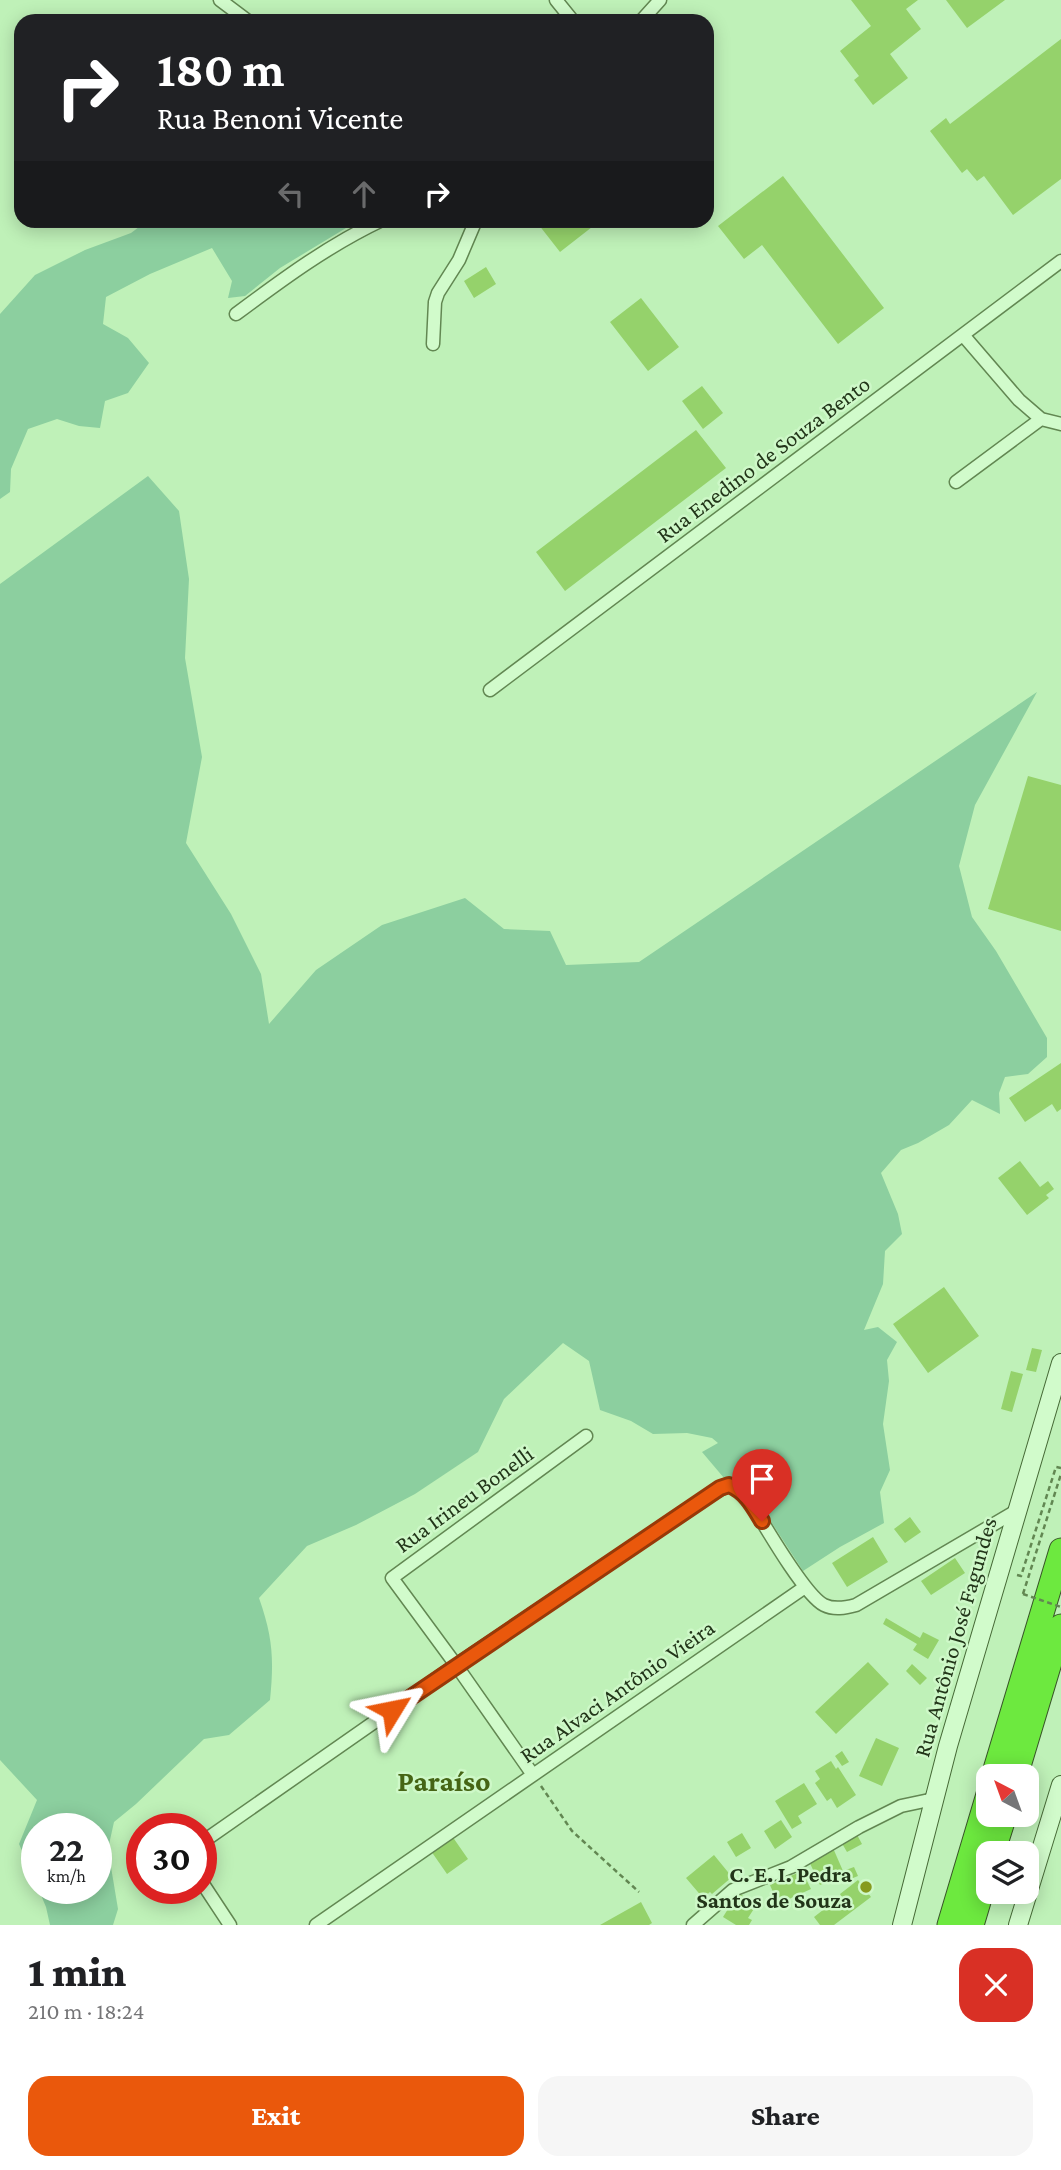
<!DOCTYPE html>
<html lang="en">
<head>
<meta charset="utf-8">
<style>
  :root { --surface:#fff; --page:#f6f6f6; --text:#202124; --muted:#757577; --accent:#ea580c }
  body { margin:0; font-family:"Crimson Pro",serif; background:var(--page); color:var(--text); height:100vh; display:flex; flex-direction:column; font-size:26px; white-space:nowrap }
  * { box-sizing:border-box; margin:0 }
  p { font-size:23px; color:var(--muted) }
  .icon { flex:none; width:38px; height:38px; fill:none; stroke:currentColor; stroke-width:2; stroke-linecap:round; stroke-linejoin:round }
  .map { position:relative; height:1925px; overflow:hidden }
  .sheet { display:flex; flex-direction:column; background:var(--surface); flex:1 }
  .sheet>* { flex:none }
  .top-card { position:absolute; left:14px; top:14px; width:700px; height:214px; border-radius:21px; box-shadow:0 4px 18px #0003; background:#202124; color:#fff; overflow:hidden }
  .needle { width:46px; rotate:319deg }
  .controls { position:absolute; left:976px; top:1764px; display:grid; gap:14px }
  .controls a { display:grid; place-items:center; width:63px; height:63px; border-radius:14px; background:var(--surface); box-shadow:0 4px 18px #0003; font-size:35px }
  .speed { position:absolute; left:21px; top:1813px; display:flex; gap:14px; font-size:35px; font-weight:700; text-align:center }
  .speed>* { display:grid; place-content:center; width:91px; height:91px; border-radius:50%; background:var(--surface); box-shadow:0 4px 18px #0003; line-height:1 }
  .speed small { font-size:18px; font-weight:400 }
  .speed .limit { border:10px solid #d22; background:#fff; color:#111 }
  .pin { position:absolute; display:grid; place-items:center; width:60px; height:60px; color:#fff; margin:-72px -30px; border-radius:50% 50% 50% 0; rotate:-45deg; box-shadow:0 0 7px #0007 }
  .pin .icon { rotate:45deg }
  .me { position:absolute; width:77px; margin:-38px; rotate:55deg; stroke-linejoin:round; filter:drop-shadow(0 0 5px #0008) }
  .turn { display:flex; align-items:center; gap:24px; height:147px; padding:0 28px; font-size:32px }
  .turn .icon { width:91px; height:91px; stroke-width:2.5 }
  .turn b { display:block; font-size:49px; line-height:60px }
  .lanes { display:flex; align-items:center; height:66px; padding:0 28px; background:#0003; justify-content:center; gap:35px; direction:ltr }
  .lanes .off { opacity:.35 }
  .round { display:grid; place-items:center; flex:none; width:74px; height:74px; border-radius:21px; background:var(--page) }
  .headline { display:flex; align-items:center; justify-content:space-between; height:119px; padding:0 28px }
  h1 { font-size:42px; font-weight:800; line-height:52px }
  .button { display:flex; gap:14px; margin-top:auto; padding:14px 28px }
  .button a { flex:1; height:80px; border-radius:21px; background:var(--accent); color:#fff; font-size:28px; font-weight:800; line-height:80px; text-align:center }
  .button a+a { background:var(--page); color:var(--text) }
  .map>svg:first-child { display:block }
  .green { fill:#8ccf9f }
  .building { fill:#95d26b }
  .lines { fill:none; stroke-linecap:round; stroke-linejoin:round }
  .street-casing { stroke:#628752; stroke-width:15 }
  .secondary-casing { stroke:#466936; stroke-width:20 }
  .highway-casing { stroke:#385428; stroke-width:25 }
  .path { stroke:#628752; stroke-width:2.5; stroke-dasharray:5 3.5; stroke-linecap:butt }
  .street { stroke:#d1fbcb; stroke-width:12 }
  .secondary { stroke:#d1fbcb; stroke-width:18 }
  .highway { stroke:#6de93f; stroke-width:23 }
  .path-bridge { stroke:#628752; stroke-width:2.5; stroke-dasharray:5 3.5; stroke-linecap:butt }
  .route-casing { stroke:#983908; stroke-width:18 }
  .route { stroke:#ea580c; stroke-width:12 }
  .poi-dot { fill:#869a1e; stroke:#cef8c8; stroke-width:2.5 }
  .labels { text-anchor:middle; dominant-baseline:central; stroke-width:5; stroke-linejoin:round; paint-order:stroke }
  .street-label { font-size:23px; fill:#223519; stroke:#cef8c8 }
  .poi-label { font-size:23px; font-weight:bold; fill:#223519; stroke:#cef8c8; text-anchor:end }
  .district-label { font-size:30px; font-weight:bold; fill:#466515; stroke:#cef8c8 }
</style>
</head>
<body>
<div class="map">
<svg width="1061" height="1925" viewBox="0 0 1061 1925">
  <rect width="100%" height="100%" fill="#bff1b8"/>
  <path class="green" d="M147,221H355L346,228L280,268L245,296L228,298L232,281L212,248L150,274L106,297L103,324L128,338L149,363L128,393L105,401L100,428L79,426L57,419L28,429L11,469L10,492L0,499V314L35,275L85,250L131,233Z
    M148,476L179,511L189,579L185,658L202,757L186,843L231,914L261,974L269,1024L316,970L382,925L465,898L504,929L550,931L566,965L639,962L1037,692L975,805L959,866L972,917L996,951L1047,1038V1057L1028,1074L1005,1077L999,1093L1000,1114L972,1100L949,1125L918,1143L901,1150L881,1173L898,1214L902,1234L885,1251L883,1284L864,1330L878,1327L897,1342L887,1360L889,1381L883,1424L890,1470L880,1492L884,1523L840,1547L803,1571L753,1494L739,1479L724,1478L702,1452L718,1443L712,1438L687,1433L653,1434L631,1421L600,1410L589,1361L563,1343L504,1399L478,1452L415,1494L356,1525L307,1546L259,1598C273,1638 274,1659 270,1700L229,1735L204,1739L136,1804L114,1822L108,1849L118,1909L113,1925H50L46,1907L38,1888H96V1829H37V1885L19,1844L37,1800L0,1760V584Z"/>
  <path class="building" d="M851,0H918L906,9L921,29L890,54L908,78L873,105L854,80L859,76L840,51L871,26Z
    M946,0H1005L967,28Z
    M1061,39V179L1013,215L984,176L977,181L967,169L962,173L930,131L946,118L950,124Z
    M783,176L884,308L838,344L762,245L744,259L718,226Z
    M535,220H601L560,252Z
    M486,267L496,284L474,298L464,281Z
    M641,298L679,347L648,371L610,322Z
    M702,386L723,413L703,429L682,401Z
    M696,430L726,468L565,591L536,552Z
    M1028,776L1061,785V931L988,909Z
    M1061,1063V1109L1057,1112L1052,1104L1025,1122L1009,1098Z
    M1020,1161L1040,1187L1048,1181L1054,1189L1046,1195L1049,1198L1027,1215L998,1178Z
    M944,1287L979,1336L928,1373L893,1324Z
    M1032,1348L1042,1350L1036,1372L1026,1370Z
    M1011,1371L1023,1374L1012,1412L1001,1409Z
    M910,1517L921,1532L905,1543L894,1529Z
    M873,1537L888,1562L847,1587L832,1563Z
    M955,1558L965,1573L931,1595L921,1581Z
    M886,1618L920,1638L923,1632L939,1640L928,1659L913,1650L917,1644L883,1624Z
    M868,1662L889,1684L836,1734L815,1712Z
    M912,1664L927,1678L920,1685L906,1671Z
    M876,1738L899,1748L882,1786L859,1776Z
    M842,1751L849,1762L842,1766L835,1756Z
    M831,1761L836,1769L838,1767L856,1795L837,1808L831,1798L827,1801L815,1783L820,1779L815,1771Z
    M804,1783L817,1804L798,1816L802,1823L792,1829L775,1801Z
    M781,1820L792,1837L775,1849L764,1831Z
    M855,1831L862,1844L847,1852L840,1840Z
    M742,1833L751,1848L736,1857L727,1842Z
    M452,1836L468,1859L447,1874L431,1851Z
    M833,1848L843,1871L854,1867L858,1876L843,1882L840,1876L820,1885L808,1859Z
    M714,1855L732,1877L712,1894L710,1892L703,1898L686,1878Z
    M802,1871L811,1889L778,1904L770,1885Z
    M858,1880L871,1897L834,1925H820L814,1917L841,1896L840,1894Z
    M738,1893L757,1904L748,1918L752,1920L749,1925H736L723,1917Z
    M641,1902L652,1923L649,1925H600Z"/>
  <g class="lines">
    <defs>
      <path id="street" d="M220,0L248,21
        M556,0L573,21
        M641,21L660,0
        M236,314C283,279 329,245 382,220
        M963,335L1019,400L1041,419L1061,424
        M433,344L435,302L438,293L459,260L476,220
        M956,482L1041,419
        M490,690L1061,261
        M533,1775L456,1665L392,1578L586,1436
        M201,1843L456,1665L706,1497L729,1485L739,1489L748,1498C762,1521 804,1595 824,1605C834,1610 845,1608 856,1605L1018,1510
        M201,1881L230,1925
        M316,1925L805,1587
        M693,1925L733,1890L791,1867L859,1827L901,1806L934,1799"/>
      <path id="secondary" d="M902,1925L948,1746L1061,1363
        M1018,1925L1061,1785"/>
      <path id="highway" d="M993,1776L1061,1550
        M1016,1776L1061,1626
        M993,1853L1005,1815
        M949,1925L989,1791
        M972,1925L989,1868"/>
    </defs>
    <use href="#street" class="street-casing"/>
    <use href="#secondary" class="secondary-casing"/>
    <use href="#highway" class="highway-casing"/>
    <path class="path" d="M1017,1575L1021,1576L1056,1467L1061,1468
      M1023,1594L1061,1474
      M541,1786L572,1831L639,1892"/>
    <use href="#street" class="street"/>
    <use href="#secondary" class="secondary"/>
    <use href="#highway" class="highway"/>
    <path class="path-bridge" d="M1023,1594L1061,1607"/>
  </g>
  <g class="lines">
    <defs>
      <path id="route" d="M392,1710L720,1488L729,1485C746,1492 753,1506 762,1521"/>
    </defs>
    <use href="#route" class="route-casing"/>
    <use href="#route" class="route"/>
  </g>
  <circle class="poi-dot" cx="866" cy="1887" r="7"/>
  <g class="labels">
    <g class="street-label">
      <text transform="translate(763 459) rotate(-37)">Rua Enedino de Souza Bento</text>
      <text transform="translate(464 1499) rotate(-36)">Rua Irineu Bonelli</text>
      <text transform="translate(955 1637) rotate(-74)">Rua Antônio José Fagundes</text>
      <text transform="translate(617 1691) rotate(-35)">Rua Alvaci Antônio Vieira</text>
    </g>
    <g class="poi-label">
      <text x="852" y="1874">C. E. I. Pedra<tspan x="852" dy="26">Santos de Souza</tspan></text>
    </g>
    <g class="district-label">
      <text x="444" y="1780">Paraíso</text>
    </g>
  </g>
</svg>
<div class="controls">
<a><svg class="needle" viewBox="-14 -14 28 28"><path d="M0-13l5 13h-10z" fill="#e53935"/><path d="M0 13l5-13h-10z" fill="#757577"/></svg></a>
<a><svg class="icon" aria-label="layers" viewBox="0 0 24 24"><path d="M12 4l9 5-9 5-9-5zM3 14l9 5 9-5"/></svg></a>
</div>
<div class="speed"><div>22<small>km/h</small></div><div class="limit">30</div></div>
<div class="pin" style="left:762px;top:1521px;background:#d93025"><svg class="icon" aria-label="arrive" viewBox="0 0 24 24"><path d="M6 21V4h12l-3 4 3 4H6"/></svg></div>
<svg class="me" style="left:392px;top:1710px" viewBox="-20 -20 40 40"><path d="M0-17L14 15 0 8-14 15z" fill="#ea580c" stroke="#fff" stroke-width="4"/></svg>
<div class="top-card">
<div class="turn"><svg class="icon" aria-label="right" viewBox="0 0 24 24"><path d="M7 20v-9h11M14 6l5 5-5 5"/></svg><div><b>180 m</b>Rua Benoni Vicente</div></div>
<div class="lanes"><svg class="icon off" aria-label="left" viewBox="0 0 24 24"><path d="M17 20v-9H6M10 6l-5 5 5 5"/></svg><svg class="icon off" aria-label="ahead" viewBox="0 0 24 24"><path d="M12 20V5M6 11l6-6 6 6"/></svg><svg class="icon" aria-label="right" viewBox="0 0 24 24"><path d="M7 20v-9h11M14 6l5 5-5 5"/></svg></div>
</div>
</div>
<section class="sheet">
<div class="headline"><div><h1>1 min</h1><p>210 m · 18:24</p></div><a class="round" style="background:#d93025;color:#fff"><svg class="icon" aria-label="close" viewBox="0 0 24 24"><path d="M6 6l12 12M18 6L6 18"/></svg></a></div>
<div class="button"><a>Exit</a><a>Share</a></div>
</section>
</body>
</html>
